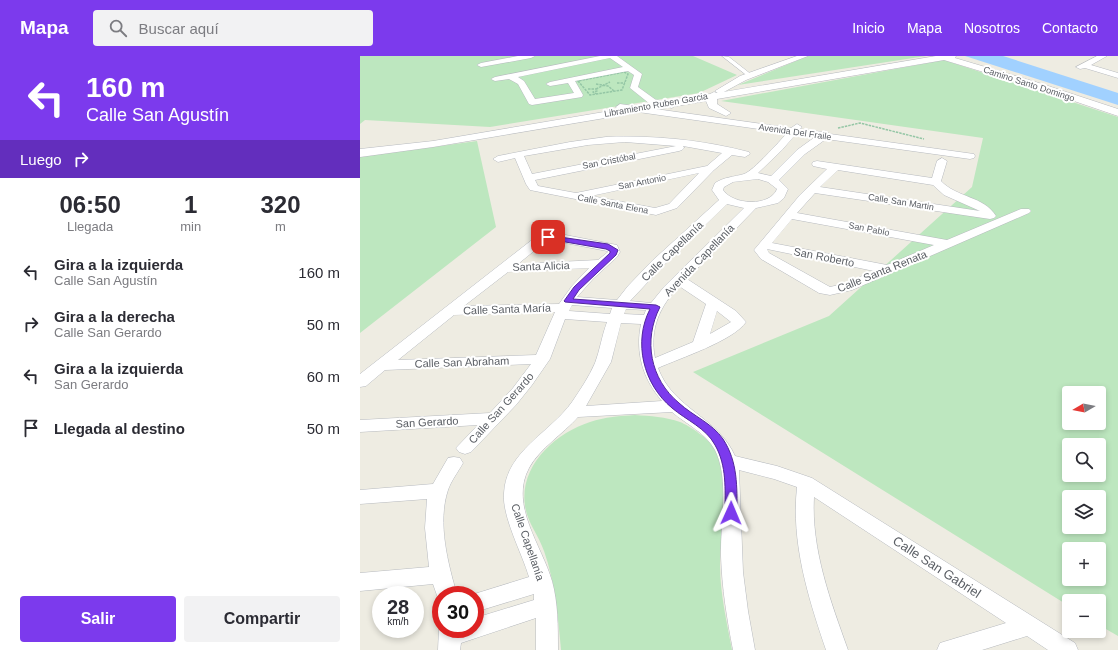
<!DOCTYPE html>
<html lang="es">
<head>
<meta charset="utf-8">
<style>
  :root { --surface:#fff; --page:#f2f2f3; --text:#2b2b33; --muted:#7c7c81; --accent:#7c3aed }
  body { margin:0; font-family:Helvetica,sans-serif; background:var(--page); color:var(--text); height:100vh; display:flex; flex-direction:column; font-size:15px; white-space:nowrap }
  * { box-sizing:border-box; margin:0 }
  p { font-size:13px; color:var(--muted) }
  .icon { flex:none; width:22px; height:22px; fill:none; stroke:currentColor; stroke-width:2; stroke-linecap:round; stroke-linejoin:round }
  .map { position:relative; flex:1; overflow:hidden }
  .details { display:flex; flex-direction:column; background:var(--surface); width:360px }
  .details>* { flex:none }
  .banner { background:#7c3aed; color:#fff; overflow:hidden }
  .needle { width:26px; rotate:260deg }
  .fabs { position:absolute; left:702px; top:330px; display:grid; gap:8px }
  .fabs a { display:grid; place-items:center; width:44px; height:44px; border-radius:4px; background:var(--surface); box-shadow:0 2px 6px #0003; font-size:20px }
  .speed { position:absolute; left:12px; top:530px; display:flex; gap:8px; font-size:20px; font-weight:700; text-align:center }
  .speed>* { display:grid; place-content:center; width:52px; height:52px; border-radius:50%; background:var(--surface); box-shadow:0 2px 6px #0003; line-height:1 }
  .speed small { font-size:10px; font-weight:400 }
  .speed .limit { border:6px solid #d22; background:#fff; color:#111 }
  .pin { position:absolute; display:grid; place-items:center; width:34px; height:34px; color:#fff; margin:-17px; border-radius:8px; box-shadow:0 2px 6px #0006 }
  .me { position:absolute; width:44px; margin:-22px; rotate:1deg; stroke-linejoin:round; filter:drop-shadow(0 0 3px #0008) }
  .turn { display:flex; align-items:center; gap:14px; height:84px; padding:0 20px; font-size:18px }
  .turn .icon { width:52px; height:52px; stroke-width:2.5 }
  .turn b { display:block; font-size:28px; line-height:34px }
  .then { display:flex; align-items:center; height:38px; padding:0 20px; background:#0003; gap:8px; font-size:15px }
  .eta { display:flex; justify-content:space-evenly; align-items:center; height:68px; text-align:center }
  .eta b { font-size:24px; font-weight:700; line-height:28px }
  .primary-button { display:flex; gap:8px; margin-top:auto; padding:8px 20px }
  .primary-button a { flex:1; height:46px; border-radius:4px; background:var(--accent); color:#fff; font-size:16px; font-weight:700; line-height:46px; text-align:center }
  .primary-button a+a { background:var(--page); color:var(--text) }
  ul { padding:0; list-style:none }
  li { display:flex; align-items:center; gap:12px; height:52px; padding:0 20px }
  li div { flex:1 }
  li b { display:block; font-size:15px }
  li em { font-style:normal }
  header { display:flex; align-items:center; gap:24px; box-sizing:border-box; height:56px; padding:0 20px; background:var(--accent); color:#fff }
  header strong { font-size:19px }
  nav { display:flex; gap:22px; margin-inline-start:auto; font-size:14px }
  .search { width:280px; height:36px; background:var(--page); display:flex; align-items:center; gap:10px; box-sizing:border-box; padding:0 14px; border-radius:4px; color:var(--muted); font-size:15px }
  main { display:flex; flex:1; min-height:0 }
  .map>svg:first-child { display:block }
  .green { fill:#bde7bf; fill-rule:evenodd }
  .water { fill:#a1d1ff }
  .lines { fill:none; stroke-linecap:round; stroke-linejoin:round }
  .service-casing { stroke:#b7babf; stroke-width:1 }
  .minor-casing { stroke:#b7babf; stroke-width:1 }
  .tertiary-casing { stroke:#b7babf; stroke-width:1 }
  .path { stroke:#94c6a5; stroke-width:1.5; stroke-dasharray:2.5 1; stroke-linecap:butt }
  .service { fill:#fff; fill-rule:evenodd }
  .minor { fill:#fff; fill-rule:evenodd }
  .tertiary { fill:#fff; fill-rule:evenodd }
  .route { fill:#7c3aed; stroke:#51269a }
  .labels { text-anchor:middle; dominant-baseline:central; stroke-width:4; stroke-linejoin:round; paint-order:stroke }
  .far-street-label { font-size:9px; fill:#5a5e64; stroke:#fff }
  .street-label { font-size:11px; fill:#5a5e64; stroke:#fff }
  .near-street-label { font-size:13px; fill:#5a5e64; stroke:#fff }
</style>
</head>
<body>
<header>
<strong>Mapa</strong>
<div class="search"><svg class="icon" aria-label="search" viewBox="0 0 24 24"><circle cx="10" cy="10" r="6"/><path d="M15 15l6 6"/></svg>Buscar aquí</div>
<nav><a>Inicio</a><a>Mapa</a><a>Nosotros</a><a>Contacto</a></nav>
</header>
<main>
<section class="details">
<div class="banner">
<div class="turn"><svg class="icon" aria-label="left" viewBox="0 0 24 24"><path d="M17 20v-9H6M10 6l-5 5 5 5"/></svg><div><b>160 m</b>Calle San Agustín</div></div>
<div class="then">Luego<svg class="icon" aria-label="right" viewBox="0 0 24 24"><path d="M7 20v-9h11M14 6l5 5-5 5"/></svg></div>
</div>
<div class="eta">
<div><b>06:50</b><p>Llegada</p></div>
<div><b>1</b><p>min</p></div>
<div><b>320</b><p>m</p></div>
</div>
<ul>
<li><svg class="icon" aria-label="left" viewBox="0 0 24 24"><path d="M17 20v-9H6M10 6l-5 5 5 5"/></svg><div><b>Gira a la izquierda</b><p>Calle San Agustín</p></div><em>160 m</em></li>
<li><svg class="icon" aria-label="right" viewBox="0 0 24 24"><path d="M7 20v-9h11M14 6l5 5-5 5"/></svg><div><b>Gira a la derecha</b><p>Calle San Gerardo</p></div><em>50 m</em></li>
<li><svg class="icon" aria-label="left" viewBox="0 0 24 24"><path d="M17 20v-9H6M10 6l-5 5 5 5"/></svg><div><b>Gira a la izquierda</b><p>San Gerardo</p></div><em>60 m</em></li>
<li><svg class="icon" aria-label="arrive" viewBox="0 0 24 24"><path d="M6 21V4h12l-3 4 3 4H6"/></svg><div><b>Llegada al destino</b></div><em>50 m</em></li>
</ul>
<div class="primary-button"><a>Salir</a><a>Compartir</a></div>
</section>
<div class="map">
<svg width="758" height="594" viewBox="0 0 758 594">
  <rect width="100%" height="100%" fill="#eeece2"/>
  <path class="green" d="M0,0H333L377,19L339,37L130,71L5,64L0,68Z
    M448,0H566L378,29Z
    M584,4L758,61V580L739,569V545H709V550L333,316L469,260L612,131L623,82L361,45ZM709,337H739V367H709ZM709,389H739V419H709ZM709,441H739V471H709ZM709,493H739V523H709Z
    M117,85L136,171L0,277V101Z
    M275,359C290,360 306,361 320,366C330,370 349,383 354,392C371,425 360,473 360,510C360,537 367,567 372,594H201C198,561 195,526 184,495C179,480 167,466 165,450C159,410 195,377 230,366C245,361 260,360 275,359Z"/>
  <path class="water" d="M605,0H643L758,37V49Z"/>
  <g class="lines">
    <defs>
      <path id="service" d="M362,0L369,1L392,19L390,20L385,18Z"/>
      <path id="minor" d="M158,0H175L171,2L121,11L117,9L121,7Z
        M240,0H257L282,18L278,31L296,44L315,47L316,49L312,52L290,48L270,32L274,19L268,15L215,25L223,39L222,41L172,49L169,48L158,28L149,23L135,25L131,23L135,21ZM250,2L263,11L190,26L186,28L190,30L208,27L214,37L175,43L164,25L158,21Z
        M437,0H448L386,24L362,37L359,38L355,35L380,20Z
        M737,0H747L731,9L758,17V22L725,12L720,13L716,11Z
        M260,48L431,72L437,68L442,71L440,73L462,76L466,75L470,78L614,98L615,100L614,102L610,103L466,83L445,98L419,124L428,133L424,142L418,147L396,152L327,223L376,255L386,266C373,285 320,302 298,312C313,353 358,361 375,400L417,410L452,422L715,587L718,594H688L667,580L622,594H577L580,587L646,567L454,441C451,494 471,546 488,594H466C448,541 431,487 437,431L414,423L379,414L383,516L388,555L395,594H373C367,563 362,532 361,500C360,468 370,424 355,394C346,377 326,368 312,356L218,361C203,378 180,392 169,412C149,449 182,490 192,525C198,547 198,570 198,594H176V562L101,587L100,594H78L79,573L81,569V573H115V562L174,544V538L115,556V539H111L169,521C162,497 142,461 144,437C146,395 190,377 212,346C220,334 229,321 235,307C240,294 242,279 247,266L205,263L190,303L172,329L156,349L111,396L105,398L99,396L96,392L118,369L0,376V364L130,357L153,332L171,308L25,314L6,330L0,331V318L177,180L195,177L257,189L260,196L257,201L233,223L217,241L257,244L268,230L292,205L359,144L352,134L355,127C364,121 374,121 384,118C393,115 419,86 427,77L257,53L256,51ZM436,78L455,81L437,94L411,120L398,117L422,94ZM398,123L408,126L417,133C410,151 373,149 363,134L364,131L373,126ZM367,148L384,152L304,231L291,247L270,245L302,211ZM195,185L247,195L248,196L238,204L158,208L185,186ZM229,212L212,230L199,248L104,250L148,216ZM319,230L346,248L333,286L295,302C289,273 300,250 319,230ZM212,249L252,252L250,258L209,255ZM266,253L286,254L284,259L264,258ZM357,255L371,266L350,278ZM195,256L176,299L38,304L94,259ZM261,267L281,268C275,297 283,323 302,345L226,350L251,306Z
        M246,81C294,79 343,84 389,96L390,98L385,101L372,99L354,114L317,152L296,159L170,134L166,128L155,102L138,106L133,103L138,100L210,86ZM265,86L316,90L172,118L164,100L228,89ZM323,90L362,97L347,110L216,137L178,130L175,124L319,95L322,94L324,92ZM339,117L309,148L295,152L231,140Z
        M582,102L587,105L581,125C597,142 624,140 636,160L634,162L630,163L455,137L437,157L587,184L661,153H669L671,155L669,157L492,234L470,239L459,237L401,203L394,194L440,139L467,113L453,110L452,108L453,106L457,105L572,122L577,105ZM478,114L573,129L584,139L620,155L460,131ZM432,163L574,189L527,209L412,187ZM407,193L514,215L483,228L470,231L409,197Z
        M94,401L100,402L103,407C98,416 91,425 88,434C77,467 88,507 97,539H81V546L79,545L73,528L0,535V517L69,511L65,472L67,443L0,448V434L73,428L88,402Z"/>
      <path id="tertiary" d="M576,0H596L595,2L679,27L758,53V60L673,31L584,4L357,43V48L371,57L366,60L349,52L346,45L73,91L0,101V93L73,85L350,38L354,36L357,37Z"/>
    </defs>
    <use href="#service" class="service-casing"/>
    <use href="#minor" class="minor-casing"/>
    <use href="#tertiary" class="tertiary-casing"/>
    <path class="path" d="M264,16L268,18L262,34L230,39L218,25Z
      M257,27H265
      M236,28L248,30L254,35
      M228,33H237V35L233,36L237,38
      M236,33L250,26
      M478,72L500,67L564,83"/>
    <use href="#service" class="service"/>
    <use href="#minor" class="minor"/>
    <use href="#tertiary" class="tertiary"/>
  </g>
  <path class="route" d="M186,179L248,188L258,194L256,199L219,234L213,243L296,249L300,251C283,284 290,323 319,347C333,360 352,367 363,383C378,406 377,431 377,457L375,460L371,461L367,460L365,457C365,433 367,410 355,389C346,372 326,364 312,352C283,328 273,286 290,253L205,246L204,245L214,231L250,197V195L246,193L188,183L185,181Z"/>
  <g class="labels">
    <g class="far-street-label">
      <text transform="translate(669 28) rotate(18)">Camino Santo Domingo</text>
      <text transform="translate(296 49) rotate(-10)">Libramiento Ruben Garcia</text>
      <text transform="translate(435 76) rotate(8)">Avenida Del Fraile</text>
      <text transform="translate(249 105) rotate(-11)">San Cristóbal</text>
      <text transform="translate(282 126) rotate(-11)">San Antonio</text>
      <text transform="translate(541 146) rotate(9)">Calle San Martin</text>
      <text transform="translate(253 148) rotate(11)">Calle Santa Elena</text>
      <text transform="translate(509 173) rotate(11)">San Pablo</text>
    </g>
    <g class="street-label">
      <text transform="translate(312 195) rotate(-44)">Calle Capellanía</text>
      <text transform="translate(464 201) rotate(11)">San Roberto</text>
      <text transform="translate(339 204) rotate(-46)">Avenida Capellanía</text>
      <text transform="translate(181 210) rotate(-2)">Santa Alicia</text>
      <text transform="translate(522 215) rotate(-22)">Calle Santa Renata</text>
      <text transform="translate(147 253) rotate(-2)">Calle Santa María</text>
      <text transform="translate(102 306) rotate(-2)">Calle San Abraham</text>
      <text transform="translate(141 352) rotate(-48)">Calle San Gerardo</text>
      <text transform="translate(67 366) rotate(-3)">San Gerardo</text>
      <text transform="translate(168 486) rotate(71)">Calle Capellanía</text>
    </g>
    <g class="near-street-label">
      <text transform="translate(577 511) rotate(33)">Calle San Gabriel</text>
    </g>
  </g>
</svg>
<div class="fabs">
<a><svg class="needle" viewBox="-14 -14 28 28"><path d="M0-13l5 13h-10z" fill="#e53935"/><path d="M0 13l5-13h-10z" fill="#7c7c81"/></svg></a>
<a><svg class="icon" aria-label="search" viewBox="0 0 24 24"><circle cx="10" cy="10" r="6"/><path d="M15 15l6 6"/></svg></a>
<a><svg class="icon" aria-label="layers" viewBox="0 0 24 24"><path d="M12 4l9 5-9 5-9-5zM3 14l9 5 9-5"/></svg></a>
<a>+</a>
<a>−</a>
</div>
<div class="speed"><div>28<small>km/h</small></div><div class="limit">30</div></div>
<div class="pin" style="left:188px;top:181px;background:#d93025"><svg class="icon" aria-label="arrive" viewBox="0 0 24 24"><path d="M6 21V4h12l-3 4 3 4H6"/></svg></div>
<svg class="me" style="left:371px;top:457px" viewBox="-20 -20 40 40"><path d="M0-17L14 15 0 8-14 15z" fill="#7c3aed" stroke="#fff" stroke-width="4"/></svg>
</div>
</main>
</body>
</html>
